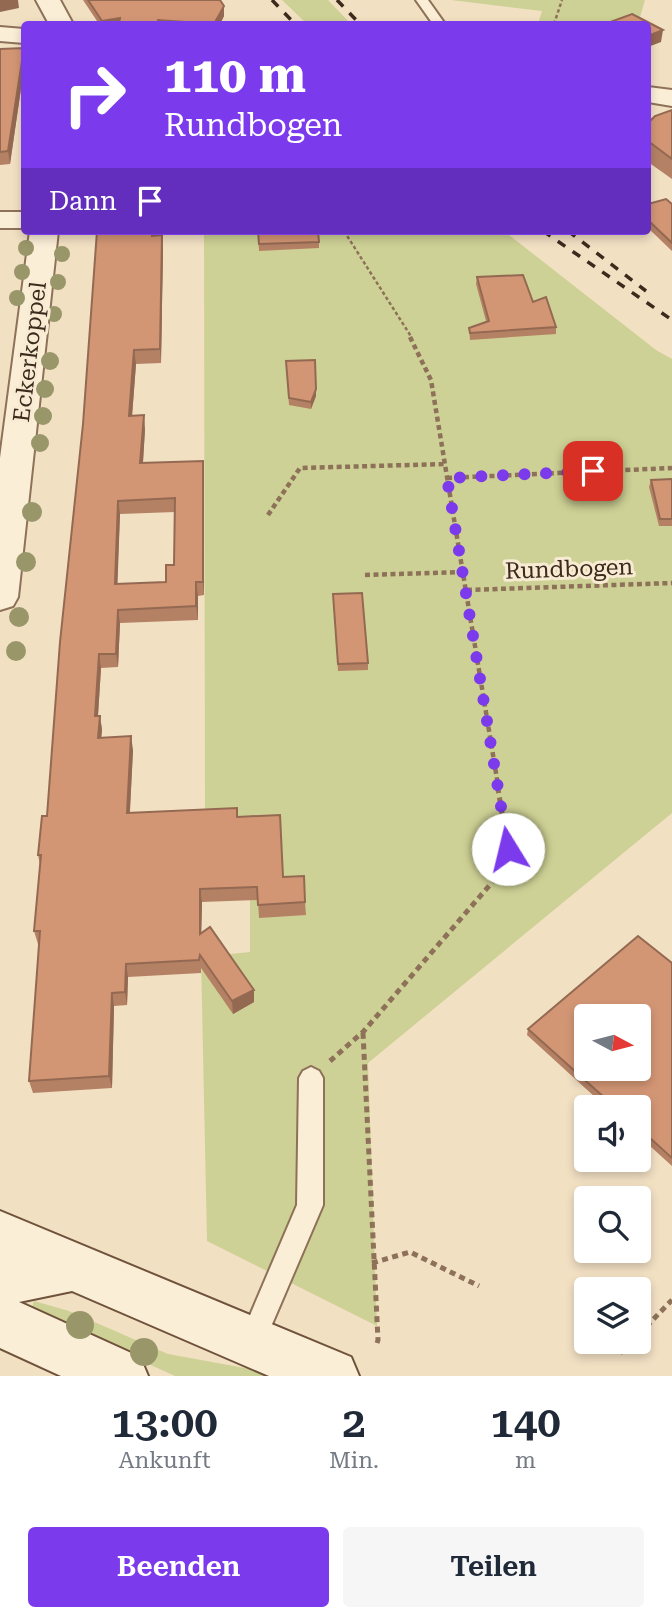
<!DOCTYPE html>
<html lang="de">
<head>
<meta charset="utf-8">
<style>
  :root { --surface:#fff; --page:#f6f6f7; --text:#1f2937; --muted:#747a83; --accent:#7c3aed }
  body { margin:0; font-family:"Roboto Serif",serif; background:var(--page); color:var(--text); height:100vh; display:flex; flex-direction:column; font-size:26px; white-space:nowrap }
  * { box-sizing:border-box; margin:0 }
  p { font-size:23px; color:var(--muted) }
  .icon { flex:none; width:38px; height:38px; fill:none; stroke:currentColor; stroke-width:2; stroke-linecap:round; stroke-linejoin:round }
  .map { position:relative; height:1376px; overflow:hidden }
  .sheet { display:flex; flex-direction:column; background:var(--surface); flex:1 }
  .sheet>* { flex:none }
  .hud { position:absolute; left:21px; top:21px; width:630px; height:214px; border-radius:7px; box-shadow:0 4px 10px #0003; background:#7c3aed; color:#fff; overflow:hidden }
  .needle { width:46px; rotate:97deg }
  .buttons { position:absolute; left:574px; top:1004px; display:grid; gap:14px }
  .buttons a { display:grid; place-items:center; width:77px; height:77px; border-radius:7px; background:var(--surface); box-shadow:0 4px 10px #0003; font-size:35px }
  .pin { position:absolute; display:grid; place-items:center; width:60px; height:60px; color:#fff; margin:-30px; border-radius:14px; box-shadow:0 4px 10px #0006 }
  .me { position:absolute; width:77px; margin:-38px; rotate:351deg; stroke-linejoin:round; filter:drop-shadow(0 0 5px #0008) }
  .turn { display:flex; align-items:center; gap:24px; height:147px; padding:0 28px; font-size:32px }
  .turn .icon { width:91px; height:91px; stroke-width:2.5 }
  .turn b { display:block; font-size:49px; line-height:60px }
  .then { display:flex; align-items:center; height:66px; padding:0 28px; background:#0003; gap:14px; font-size:26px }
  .eta { display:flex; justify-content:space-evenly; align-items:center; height:119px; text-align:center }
  .eta b { font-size:42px; font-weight:600; line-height:49px }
  .button { display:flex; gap:14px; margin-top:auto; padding:14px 28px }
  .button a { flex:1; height:80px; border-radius:7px; background:var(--accent); color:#fff; font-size:28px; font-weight:600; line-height:80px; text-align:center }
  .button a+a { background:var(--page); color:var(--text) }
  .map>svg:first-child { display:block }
  .green { fill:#ced195 }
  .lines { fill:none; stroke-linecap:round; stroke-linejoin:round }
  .service-casing { stroke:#8d7158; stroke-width:4 }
  .minor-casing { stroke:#8d7158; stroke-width:4 }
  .tertiary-casing { stroke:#8d7158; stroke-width:4 }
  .secondary-casing { stroke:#6f523b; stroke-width:4 }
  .path-far2 { stroke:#8d7158; stroke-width:2.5; stroke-dasharray:3.5 2.5; stroke-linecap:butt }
  .path-far1 { stroke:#8d7158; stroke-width:4.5; stroke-dasharray:5 3.5; stroke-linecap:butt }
  .path { stroke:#8d7158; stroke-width:5; stroke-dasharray:6 4.5; stroke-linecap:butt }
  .service { fill:#fbeed7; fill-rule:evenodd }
  .minor { fill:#fbeed7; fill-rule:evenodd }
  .tertiary { fill:#fbeed7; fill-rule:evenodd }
  .secondary { fill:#fbeed7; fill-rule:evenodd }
  .rail { stroke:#3c2a1d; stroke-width:3.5; stroke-dasharray:9 9; stroke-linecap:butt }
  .tree { fill:#99966a }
  .wall { fill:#b58165; fill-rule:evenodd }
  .shaded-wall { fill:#946952 }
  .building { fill:#d39675; stroke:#946952; stroke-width:2; fill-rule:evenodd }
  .route { stroke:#7c3aed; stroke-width:12; stroke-dasharray:0 21.6 }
  .labels { text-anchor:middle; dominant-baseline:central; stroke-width:6; stroke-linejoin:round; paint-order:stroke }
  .street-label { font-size:23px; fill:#3c2a1d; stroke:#f8ebd3 }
</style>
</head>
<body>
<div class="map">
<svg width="672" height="1376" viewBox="0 0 672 1376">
  <rect width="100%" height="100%" fill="#f2e0c3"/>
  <path class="green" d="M282,0H328L351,24H307Z
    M451,0H645L638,24H538L542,11Z
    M204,231H504L656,350L672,359V813L368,1063L377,1326L207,1241L201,957L250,952V817L205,818Z
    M34,1301L69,1311L168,1354L262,1371L272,1376H175L60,1324L32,1307Z"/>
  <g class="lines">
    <defs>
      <path id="service" d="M416,0H428L445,24H433Z
        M311,1067L319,1071L323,1078V1205L261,1350L252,1354L243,1350L239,1341L297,1205L299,1078L303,1071Z"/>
      <path id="minor" d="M0,212H24V228H0Z"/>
      <path id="tertiary" d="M36,0H60L73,24H49Z
        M0,27L24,29V43L0,41Z
        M648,87L672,90V106L648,102Z
        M30,231H58L18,597L13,606L0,610V458Z"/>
      <path id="secondary" d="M0,1211L351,1357L359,1376H269L72,1291L19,1302L140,1357L148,1376H61L0,1348Z"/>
    </defs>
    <use href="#service" class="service-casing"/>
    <use href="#minor" class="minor-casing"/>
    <use href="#tertiary" class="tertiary-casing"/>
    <use href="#secondary" class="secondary-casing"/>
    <path class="path-far2" d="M554,24L562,0
      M344,231L412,338"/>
    <path class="path-far1" d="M410,337L431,380L498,785
      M447,478L672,468
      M268,515L300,468L446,464
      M365,575L464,572
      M467,590L672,583"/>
    <path class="path" d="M363,1033L378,1340L376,1346
      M330,1061L363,1032L501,872L508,849L497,783
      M372,1263L410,1252L479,1286
      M639,1334L672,1300
      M620,1353L631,1342"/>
    <use href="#service" class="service"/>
    <use href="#minor" class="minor"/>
    <use href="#tertiary" class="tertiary"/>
    <use href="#secondary" class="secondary"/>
    <path class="rail" d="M272,0L295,24
      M337,0L360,24
      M543,231L672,320
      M568,231L646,291"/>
  </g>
  <g class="tree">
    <circle cx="26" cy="248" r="8"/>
    <circle cx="62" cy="254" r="8"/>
    <circle cx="22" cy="272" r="8"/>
    <circle cx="58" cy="282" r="8"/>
    <circle cx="17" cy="298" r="8"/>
    <circle cx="54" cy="314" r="8"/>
    <circle cx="50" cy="361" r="9"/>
    <circle cx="45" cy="389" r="9"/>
    <circle cx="43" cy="416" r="9"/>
    <circle cx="40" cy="443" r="9"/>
    <circle cx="32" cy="512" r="10"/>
    <circle cx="26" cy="562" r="10"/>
    <circle cx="19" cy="617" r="10"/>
    <circle cx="16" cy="651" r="10"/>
    <circle cx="80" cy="1325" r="14"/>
    <circle cx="144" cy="1352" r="14"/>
  </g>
  <path class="wall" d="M83,0H220L224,16L220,24H99Z
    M0,49L24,52V68L10,164L0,165Z
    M672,110V179L648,162V123Z
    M648,204H672V251L648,228Z
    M258,231L319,242V248L259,251Z
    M154,235L163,248L161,363L136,364L132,416L145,429L143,463L204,475V595L198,596V620L120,623L118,667L101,668L98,716H100L102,730L101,738L133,750L130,812L237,817L283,877L305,902L306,915L259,918L258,900L202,902L201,933L254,990V1002L233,1014L201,968V973L128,977L127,1005L114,1006L112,1088L33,1093L29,1081L39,944H38L34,931L40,865L38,855L47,816ZM175,512L174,565L166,582L117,584L120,514Z
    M477,277L533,302L556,327V334L470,340L469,328L486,321L476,284Z
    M286,361L316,396L311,409L289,405Z
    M672,479V526H659L649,487L651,480Z
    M333,594L368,663V670L338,671Z
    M672,963V1166L639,1136V1108H607L527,1035L528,1029Z"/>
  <path class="shaded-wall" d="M0,0H18L19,8L0,12Z
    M224,6V16L220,24H214Z
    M120,18V24H102V21Z
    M663,30L661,42L648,47V36Z
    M24,48V68L10,164L8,151Z
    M162,235L163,248L161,363L160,349Z
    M134,350L136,364L131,429L129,416Z
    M316,389V396L311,409V402Z
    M144,415L145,429L142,477L140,463Z
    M203,461L204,475V595L203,582Z
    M118,501L120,514L117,598L115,584Z
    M196,582L198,596V620L196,606Z
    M118,610L120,623L118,667L116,654Z
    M99,654L101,668L97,730L95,716Z
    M100,716L102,730L100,751L98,738Z
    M131,736L133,750L129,826L127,813Z
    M200,889L202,902L201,948L200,934Z
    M126,964L128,977L127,1005L125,992Z
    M254,990V1002L233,1014L232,1001Z
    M112,993L114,1006L112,1088L109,1076Z"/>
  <path class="building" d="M88,0H220L224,6L214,24L158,20L157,24H119L120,18L102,21Z
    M632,14L663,30L648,36V24H605Z
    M24,48L8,151L0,152V49Z
    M672,110V159L648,141V123L655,116Z
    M666,199L672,204V243L648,220V204Z
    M97,231H152V236L162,235L160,349L134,350L129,416L144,415L140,463L203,461V582H196V606L118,610L116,654H99L95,716H100L98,738L131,736L127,813L237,808V817L280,815L283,877L304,876L305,902L258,905L257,887L200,889V934L210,927L254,990L232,1001L200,955L199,960L126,964L125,992L112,993L109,1076L29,1081L40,931H34L41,855H38L42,816H47L60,642L83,424ZM175,498L174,565H166V582L115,584L118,501Z
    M258,231H318L319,242L259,244Z
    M523,275L533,302L546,297L556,327L470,333L469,328L489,321L477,277Z
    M315,360L316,389L311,402L289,398L286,361Z
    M672,479V519H660L651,480Z
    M362,593L368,663L338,664L333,594Z
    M638,936L672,963V1158L639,1128V1108H616L528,1029ZM586,1017H639V1069H586Z"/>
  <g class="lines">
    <path class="route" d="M508,849L447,478L593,471"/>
  </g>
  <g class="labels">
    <g class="street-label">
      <text transform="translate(30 352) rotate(-83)">Eckerkoppel</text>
      <text transform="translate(569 569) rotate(-2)">Rundbogen</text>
    </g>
  </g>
</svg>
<div class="buttons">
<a><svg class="needle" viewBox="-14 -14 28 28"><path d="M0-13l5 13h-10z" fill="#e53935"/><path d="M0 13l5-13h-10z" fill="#747a83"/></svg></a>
<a><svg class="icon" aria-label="sound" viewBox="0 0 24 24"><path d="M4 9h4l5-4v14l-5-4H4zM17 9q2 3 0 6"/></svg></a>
<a><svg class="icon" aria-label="search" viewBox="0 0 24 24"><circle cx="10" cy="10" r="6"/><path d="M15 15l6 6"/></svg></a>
<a><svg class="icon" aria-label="layers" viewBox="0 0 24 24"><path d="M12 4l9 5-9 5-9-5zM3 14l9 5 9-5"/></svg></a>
</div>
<div class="pin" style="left:593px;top:471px;background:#d93025"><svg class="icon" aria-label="arrive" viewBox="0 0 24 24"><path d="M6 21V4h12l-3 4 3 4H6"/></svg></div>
<svg class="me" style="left:508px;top:849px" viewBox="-20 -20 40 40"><circle r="19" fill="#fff"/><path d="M0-13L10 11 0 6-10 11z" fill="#7c3aed"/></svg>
<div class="hud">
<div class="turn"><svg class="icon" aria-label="right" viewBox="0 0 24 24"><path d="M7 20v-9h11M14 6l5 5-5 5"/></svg><div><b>110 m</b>Rundbogen</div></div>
<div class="then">Dann<svg class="icon" aria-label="arrive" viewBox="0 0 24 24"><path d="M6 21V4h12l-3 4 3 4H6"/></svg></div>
</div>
</div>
<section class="sheet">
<div class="eta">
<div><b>13:00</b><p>Ankunft</p></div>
<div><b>2</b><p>Min.</p></div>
<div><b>140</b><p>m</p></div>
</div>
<div class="button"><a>Beenden</a><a>Teilen</a></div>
</section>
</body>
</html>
